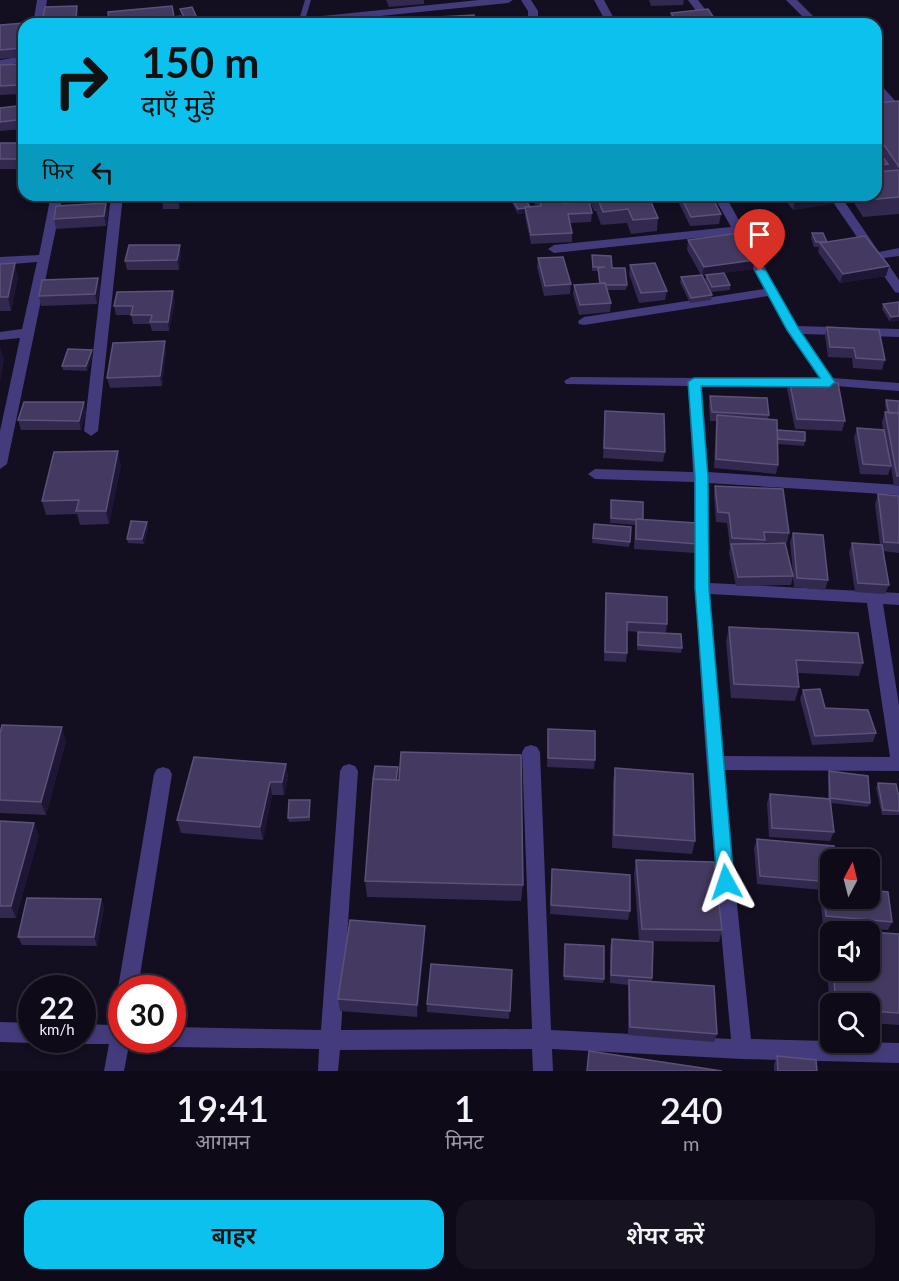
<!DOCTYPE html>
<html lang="hi">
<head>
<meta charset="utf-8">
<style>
  :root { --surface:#0e0a18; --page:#171321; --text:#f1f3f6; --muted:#9b9aa2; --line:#2e2b37; --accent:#0bc1ee }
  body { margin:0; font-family:Lato,"Noto Sans Devanagari",sans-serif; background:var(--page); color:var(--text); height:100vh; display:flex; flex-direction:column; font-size:22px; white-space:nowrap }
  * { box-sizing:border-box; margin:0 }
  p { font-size:20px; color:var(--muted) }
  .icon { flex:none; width:33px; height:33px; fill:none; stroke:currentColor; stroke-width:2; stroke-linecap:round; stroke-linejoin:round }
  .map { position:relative; height:1071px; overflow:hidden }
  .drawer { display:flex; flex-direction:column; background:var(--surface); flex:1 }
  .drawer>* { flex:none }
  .hud { position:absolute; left:18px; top:18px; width:864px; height:183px; border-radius:18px; box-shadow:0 3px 9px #0003,0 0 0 2px var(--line); background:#0bc1ee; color:#111; overflow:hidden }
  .needle { width:39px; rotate:7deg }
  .tools { position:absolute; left:820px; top:849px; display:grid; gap:12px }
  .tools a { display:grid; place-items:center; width:60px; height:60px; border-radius:12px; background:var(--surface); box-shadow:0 3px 9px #0003,0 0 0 2px var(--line); font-size:30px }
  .speed { position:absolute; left:18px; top:975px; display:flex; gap:12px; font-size:30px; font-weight:700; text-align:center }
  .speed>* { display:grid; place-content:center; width:78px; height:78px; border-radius:50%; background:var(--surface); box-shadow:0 3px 9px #0003,0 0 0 2px var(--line); line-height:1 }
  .speed small { font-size:15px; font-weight:400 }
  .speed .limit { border:9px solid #d22; background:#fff; color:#111 }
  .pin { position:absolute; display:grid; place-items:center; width:51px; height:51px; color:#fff; margin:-62px -26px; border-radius:50% 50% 50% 0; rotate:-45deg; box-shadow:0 0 6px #0007 }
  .pin .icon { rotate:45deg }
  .me { position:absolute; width:66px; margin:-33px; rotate:355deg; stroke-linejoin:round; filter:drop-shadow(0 0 4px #0008) }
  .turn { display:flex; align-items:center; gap:21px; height:126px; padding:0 24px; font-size:27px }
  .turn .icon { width:78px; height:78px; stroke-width:2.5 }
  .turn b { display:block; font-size:42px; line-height:51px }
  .then { display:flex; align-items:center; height:57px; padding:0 24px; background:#0003; gap:12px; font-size:22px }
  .eta { display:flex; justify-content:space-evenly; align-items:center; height:102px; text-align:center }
  .eta b { font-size:36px; font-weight:600; line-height:42px }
  .cta { display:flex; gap:12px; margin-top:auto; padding:12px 24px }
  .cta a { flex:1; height:69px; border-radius:18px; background:var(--accent); color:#111; font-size:24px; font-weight:600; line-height:69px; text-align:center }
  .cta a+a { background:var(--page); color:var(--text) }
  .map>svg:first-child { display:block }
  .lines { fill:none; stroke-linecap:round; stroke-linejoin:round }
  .lane { fill:#443b7d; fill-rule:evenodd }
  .street { fill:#443b7d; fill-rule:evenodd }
  .wall { fill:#33284e }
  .shaded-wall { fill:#1e1634 }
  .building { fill:#443a61; stroke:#5c5179; stroke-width:1.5 }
  .route { fill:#0bc1ee; stroke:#077d9b; stroke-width:1.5 }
</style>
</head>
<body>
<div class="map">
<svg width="899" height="1071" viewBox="0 0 899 1071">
  <rect width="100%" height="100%" fill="#130e20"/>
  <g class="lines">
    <path class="lane" d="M305,0H311L305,20L302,22L299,20Z"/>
    <path class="street" d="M37,0H47L43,24H33Z
      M479,0H513L508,3L302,24H268L273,21Z
      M521,0H531L538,11V24H528V11Z
      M594,0H604L617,24H607Z
      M688,0H698L716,24H706Z
      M786,0H797L821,24H810Z
      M24,56V62L0,66V60Z
      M876,83L880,84L899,105V115L895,114L876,93Z
      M51,195H63L7,464L0,469V431L20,338L0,340V332L22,329L37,262L0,265V257L39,255Z
      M111,195H123L98,431L91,436L84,431Z
      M713,195H725L797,326L899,329V337L803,334L833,378L899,383V391L824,385L787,330L768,296L584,325L579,324L578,321L584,317L764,289L734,234L554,253L548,249L554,245L731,227Z
      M828,195H840L879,252L899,248V256L884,258L899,280V293L895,292Z
      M571,377L813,379L815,382L813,385L808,386H702L708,472L899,485V495L708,483L710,583L899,593V605L883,604L899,705V771L723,770L751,1039L899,1043V1063L742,1059L552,1049L553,1071H533L532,1049L340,1050L338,1071H318L319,1049L172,1047L165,1044L163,1040H172V1027L321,1030L340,771L343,766L349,764L355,766L358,771L341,1030L532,1029L522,752L525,747L531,745L537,747L540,752L551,1030L731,1039C714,853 695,669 694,482L595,479L588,474L595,469L693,472L688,386L566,384L564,381ZM710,594L867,603L890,757L722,756Z
      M163,767L169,769L172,774L138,988H122V995L118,988L154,774L157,769Z
      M122,1016V1040H130L124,1071H104L109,1044H82L74,1040H82V1024L112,1025L115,1018Z
      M0,1022L32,1023V1040H39L32,1043L0,1042Z"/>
  </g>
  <path class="wall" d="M386,0H424V4L389,7Z
    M649,0H684L683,5L651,6Z
    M180,9L197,22L186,24L181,14Z
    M671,13L718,24H670Z
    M79,14V24H44L43,19Z
    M24,23V48L23,57L0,59V25Z
    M24,64V83H21L20,94L0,95V65Z
    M899,101V214L863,217L849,195H876V103Z
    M24,105V129L0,131V108Z
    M0,143H24V169H0Z
    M129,195H147L129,196Z
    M149,195H182L179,209H163L162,200L163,195Z
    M533,195H562L564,203L592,213L591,222L570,223L572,233V242L531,244L525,216V213L518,214L512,203V199L530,207L538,206V205H535Z
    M587,195H664L663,201L651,202L658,218L657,231L631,234L627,223L601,225L596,211H594Z
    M675,195H711L721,214L719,224L690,226Z
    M784,195H838L836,203L793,210L783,197Z
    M106,203L108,212L106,226L56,229L54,219Z
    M812,233L827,242L889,266L886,276L840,283L818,252L819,247H814L811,238Z
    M688,240L753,269L724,273L730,285V290L711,292L705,280L706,276H702L712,295L711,300L690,303L680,282L681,277L701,275L687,250Z
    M181,254L179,270H127L125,261Z
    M592,255L612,268L627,285L626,290H607L611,303L610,312L579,315L573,294L574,285L599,283L598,271H592Z
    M538,258L571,284L570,294L544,296L537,267Z
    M0,264L18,277L11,311H0Z
    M630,265L667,291L665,300L639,303L629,274Z
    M98,278L100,288L97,304L41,306L39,296Z
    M175,301L169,331H152L150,324H133L131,315H116L114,306Z
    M899,302L890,322L882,309L883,304Z
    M827,327L885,360L882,370L853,368L852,358L828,357L825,336Z
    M166,350L162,386L110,388L107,378Z
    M93,355L87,371L63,370L62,366Z
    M789,379L845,421L842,431L795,429L787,389Z
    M710,396L769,415L768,419L777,431L805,441L804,446L778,444V465L776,474L714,468L716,421H710L709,405Z
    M886,400L899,401V486H894L891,467L888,475L860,474L854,438L857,428L883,430L882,422L885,412H886L885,405Z
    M605,411L665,452L663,462L603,458Z
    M86,412L81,430H21L18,420Z
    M121,465L109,524L80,525L77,514L46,515L42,501Z
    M715,486L789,533L787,543L765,542L764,543L793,573L790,542L793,533L828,580L825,590L794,587L793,577L791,585L736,586L729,553L730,548L727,523L716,522L714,496Z
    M878,494L899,496V553L883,551L889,585L885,594L855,592L849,552L852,543L880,545L875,504Z
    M611,500L643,519L697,544L695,553L634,549L635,525L610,523Z
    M147,522L148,527L144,544L128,543L127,539Z
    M594,524L630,542L629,547L592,543Z
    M606,593L667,624L666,633L682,648L681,653L637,650L638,632L627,631V653L626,662L604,661L605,602Z
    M729,627L863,663L859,676L798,673L799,687L795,701L731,698L726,641Z
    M803,690L825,708L876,733L873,742L812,745L800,699Z
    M548,729L595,760L594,769L547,767Z
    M0,733L66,741L46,815L0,813Z
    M286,764L288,778L284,795H272L263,840L181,833L177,820Z
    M615,768L695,841L692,854L612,848L613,781Z
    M829,771L870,803L868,807L831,803L834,832L830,841L769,837L767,803L770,794L828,798V776Z
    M398,772L397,780L523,885L521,901L367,897L365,881Z
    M878,783L899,797V815H882L876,788Z
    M310,804V821L289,822L288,818Z
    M0,821L39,835L16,918H0Z
    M757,839L831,860V898L892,922L888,930L823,925L820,895L822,890L757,884L754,848Z
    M636,860L722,930L719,942L639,941L634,873Z
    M552,869L630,911L628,920L550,914Z
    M101,899L104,907L97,946L22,945L18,937Z
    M828,929L831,932V970H870L899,934V1025L870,1023V1004H831V1015L824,942Z
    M425,938L417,1017L340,1011L338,999Z
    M612,939L652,978V981L717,1034L714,1042L628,1035V985L610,983V947Z
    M564,948L604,979L603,983L564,980Z
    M512,970L509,1019L427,1012V1004Z
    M777,1056L817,1071H774V1064Z"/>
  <path class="shaded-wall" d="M77,6L79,14V24H77L76,17Z
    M197,18V22L186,24V20Z
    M24,24V48L23,57L21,48Z
    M18,74L21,83L20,94L17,85Z
    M179,195H182L179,209L178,200Z
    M832,195H838L836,203L793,210L795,201Z
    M106,203L108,212L106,226L104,216Z
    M525,208V213L518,214V209Z
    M180,245L181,254L179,270L177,260Z
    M755,260L753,269L702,276L704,267Z
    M15,263L18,277L11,311L8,297Z
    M889,266L886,276L840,283L843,274Z
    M98,278L100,288L97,304L95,294Z
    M173,291L175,301L169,331L168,322Z
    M899,316V321L890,322L891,317Z
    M165,341L166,350L162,386L160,376Z
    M0,346L4,359L0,384Z
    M92,350L93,355L87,371L86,366Z
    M84,402L86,412L81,430L79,421Z
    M118,451L121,465L109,524L106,511Z
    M147,522L148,527L144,544L142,539Z
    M62,727L66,741L46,815L41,802Z
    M286,764L288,778L284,795L282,782Z
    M270,782L272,795L263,840L260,827Z
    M34,823L39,835L16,918L11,906Z
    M101,899L104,907L97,946L94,937Z
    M425,926V938L417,1017V1005Z"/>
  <path class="building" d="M77,6L76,17L43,19L45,7Z
    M172,6L174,17L180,16L181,24H109L108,12Z
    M192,7L197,18L186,20L180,9Z
    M708,9L718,24H678L671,13Z
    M474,15L477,24H422L421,18Z
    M78,20L77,24H46L47,21Z
    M24,23L21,48L0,50V25Z
    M24,64V74H18L17,85L0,86V65Z
    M899,101V167L876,133V103Z
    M24,105V119L0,122V108Z
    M0,143H24V159H0Z
    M876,148L888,164L876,165Z
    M899,170V197L867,200L864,195H876V172Z
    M163,195H179L178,200H162Z
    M535,195H562L564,203L589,201L592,213L568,214L572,233L531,235L525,207L541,206L539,195Z
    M594,195H648L658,218L633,220L628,209L603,212L597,197L595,198Z
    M680,195H711L721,214L691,217Z
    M791,195H832L795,201Z
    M524,197L530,207H525V208L518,209L512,199Z
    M106,203L104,216L54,219L56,206Z
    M739,233L755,260L704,267L688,240Z
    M812,233H823L827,242H816Z
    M865,236L889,266L843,274L820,243Z
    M129,245H180L177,260L125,261Z
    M592,255L611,256L612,268H625L627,285H606L605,283H600L598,268L605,267H593Z
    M563,257L571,284L545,286L538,258Z
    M15,263L8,297H0V264Z
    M655,263L667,291L641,293L630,265Z
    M724,273L730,285L712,287L706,275Z
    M702,275L712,295L691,298L681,277Z
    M98,278L95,294L39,296L42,280Z
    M605,283L611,303L580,305L574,285Z
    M173,291L168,322H150L152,315H131L133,306H114L117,292Z
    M899,302V316L891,317L883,304Z
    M827,327L879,330L885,360L856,358L854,348L830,347Z
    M165,341L160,376L107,378L113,343Z
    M68,349L92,350L86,366H62Z
    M789,379L838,383L845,421L797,419Z
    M710,396L767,398L769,415L712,412Z
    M886,400L899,401V413H889Z
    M24,402H84L79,421L18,420Z
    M605,411L664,414L665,452L604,448Z
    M885,412L899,413V476H897Z
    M717,415L777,420L778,465L716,459Z
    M857,428L884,430L891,466L863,464Z
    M777,430L805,432V441L778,439Z
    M118,451L106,511H76L79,500L42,501L54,452Z
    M715,486L783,489L789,533L764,532L765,540L732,538L729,513L718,512Z
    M878,494L899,496V543L884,542Z
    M611,500L643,502V519H636V520L611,518Z
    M636,519L696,523L697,544L636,539Z
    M131,521L147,522L142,539H127Z
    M594,524L631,527L630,542L593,538Z
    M793,533L823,535L828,580L797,578Z
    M785,543L793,576L738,577L731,544Z
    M852,543L882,545L889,585L858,583Z
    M606,593L667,597V624L627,622V653L605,652Z
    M729,627L858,633L863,663L796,660L799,687L734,684Z
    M638,632L681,634L682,648L638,645Z
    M820,689L825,708L868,710L876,733L815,736L803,690Z
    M2,725L62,727L41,802L0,800V733Z
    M548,729L595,731V760L548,758Z
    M401,752L521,755L523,885L365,881L373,779L399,780Z
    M194,757L286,764L282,782H270L260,827L177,820Z
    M375,766L398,767L396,780L373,779Z
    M615,768L693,774L695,841L614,835Z
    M829,771L868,776L870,803L830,798Z
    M878,783L896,784L899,797V811L883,810Z
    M770,794L830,799L834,832L772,828Z
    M289,800H310L309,817L288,818Z
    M0,821L34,823L11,906H0Z
    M757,839L834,846L835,860H831V882L760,876Z
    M636,860L714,862L722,930L642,929Z
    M552,869L630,875V911L551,905Z
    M823,887H831V898H870V890L888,892L892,922L826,916Z
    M27,898L101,899L94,937H18Z
    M350,920L425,926L417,1005L338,999Z
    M828,929L859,932H831V953Z
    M870,932L899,934V1013L870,1011V1004H836L833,970H870Z
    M612,939L653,942L652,978L611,975Z
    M565,944L604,946V979L564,976Z
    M431,964L512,970L510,1011L427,1004Z
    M629,980L714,986L717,1034L630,1027Z
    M589,1051L722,1071H587Z
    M777,1056L816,1060L817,1071H778Z"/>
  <path class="route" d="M760,268L766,271L799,329L835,382L829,387L701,386L708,477L709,588L734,882L732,887L726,890L720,887L717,882L695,588V477L688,382L694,378H820L787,330L755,271Z"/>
</svg>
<div class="tools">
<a><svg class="needle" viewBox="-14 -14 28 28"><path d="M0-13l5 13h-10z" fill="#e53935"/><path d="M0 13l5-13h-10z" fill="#9b9aa2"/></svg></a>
<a><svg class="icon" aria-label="sound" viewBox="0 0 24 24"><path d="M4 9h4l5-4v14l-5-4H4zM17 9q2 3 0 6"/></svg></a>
<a><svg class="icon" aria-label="search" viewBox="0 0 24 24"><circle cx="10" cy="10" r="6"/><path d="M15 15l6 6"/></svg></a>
</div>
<div class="speed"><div>22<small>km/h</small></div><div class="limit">30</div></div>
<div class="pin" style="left:760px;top:271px;background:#d93025"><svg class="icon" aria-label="arrive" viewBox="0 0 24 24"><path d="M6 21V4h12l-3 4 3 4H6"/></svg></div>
<svg class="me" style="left:726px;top:882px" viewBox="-20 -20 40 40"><path d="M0-17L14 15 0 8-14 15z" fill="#0bc1ee" stroke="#fff" stroke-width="4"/></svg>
<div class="hud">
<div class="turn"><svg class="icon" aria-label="right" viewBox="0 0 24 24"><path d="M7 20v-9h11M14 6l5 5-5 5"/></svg><div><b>150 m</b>दाएँ मुड़ें</div></div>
<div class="then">फिर<svg class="icon" aria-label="left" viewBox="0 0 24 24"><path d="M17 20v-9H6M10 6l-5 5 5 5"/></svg></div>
</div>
</div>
<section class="drawer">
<div class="eta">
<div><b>19:41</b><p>आगमन</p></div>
<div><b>1</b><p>मिनट</p></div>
<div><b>240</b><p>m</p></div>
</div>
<div class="cta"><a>बाहर</a><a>शेयर करें</a></div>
</section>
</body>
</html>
